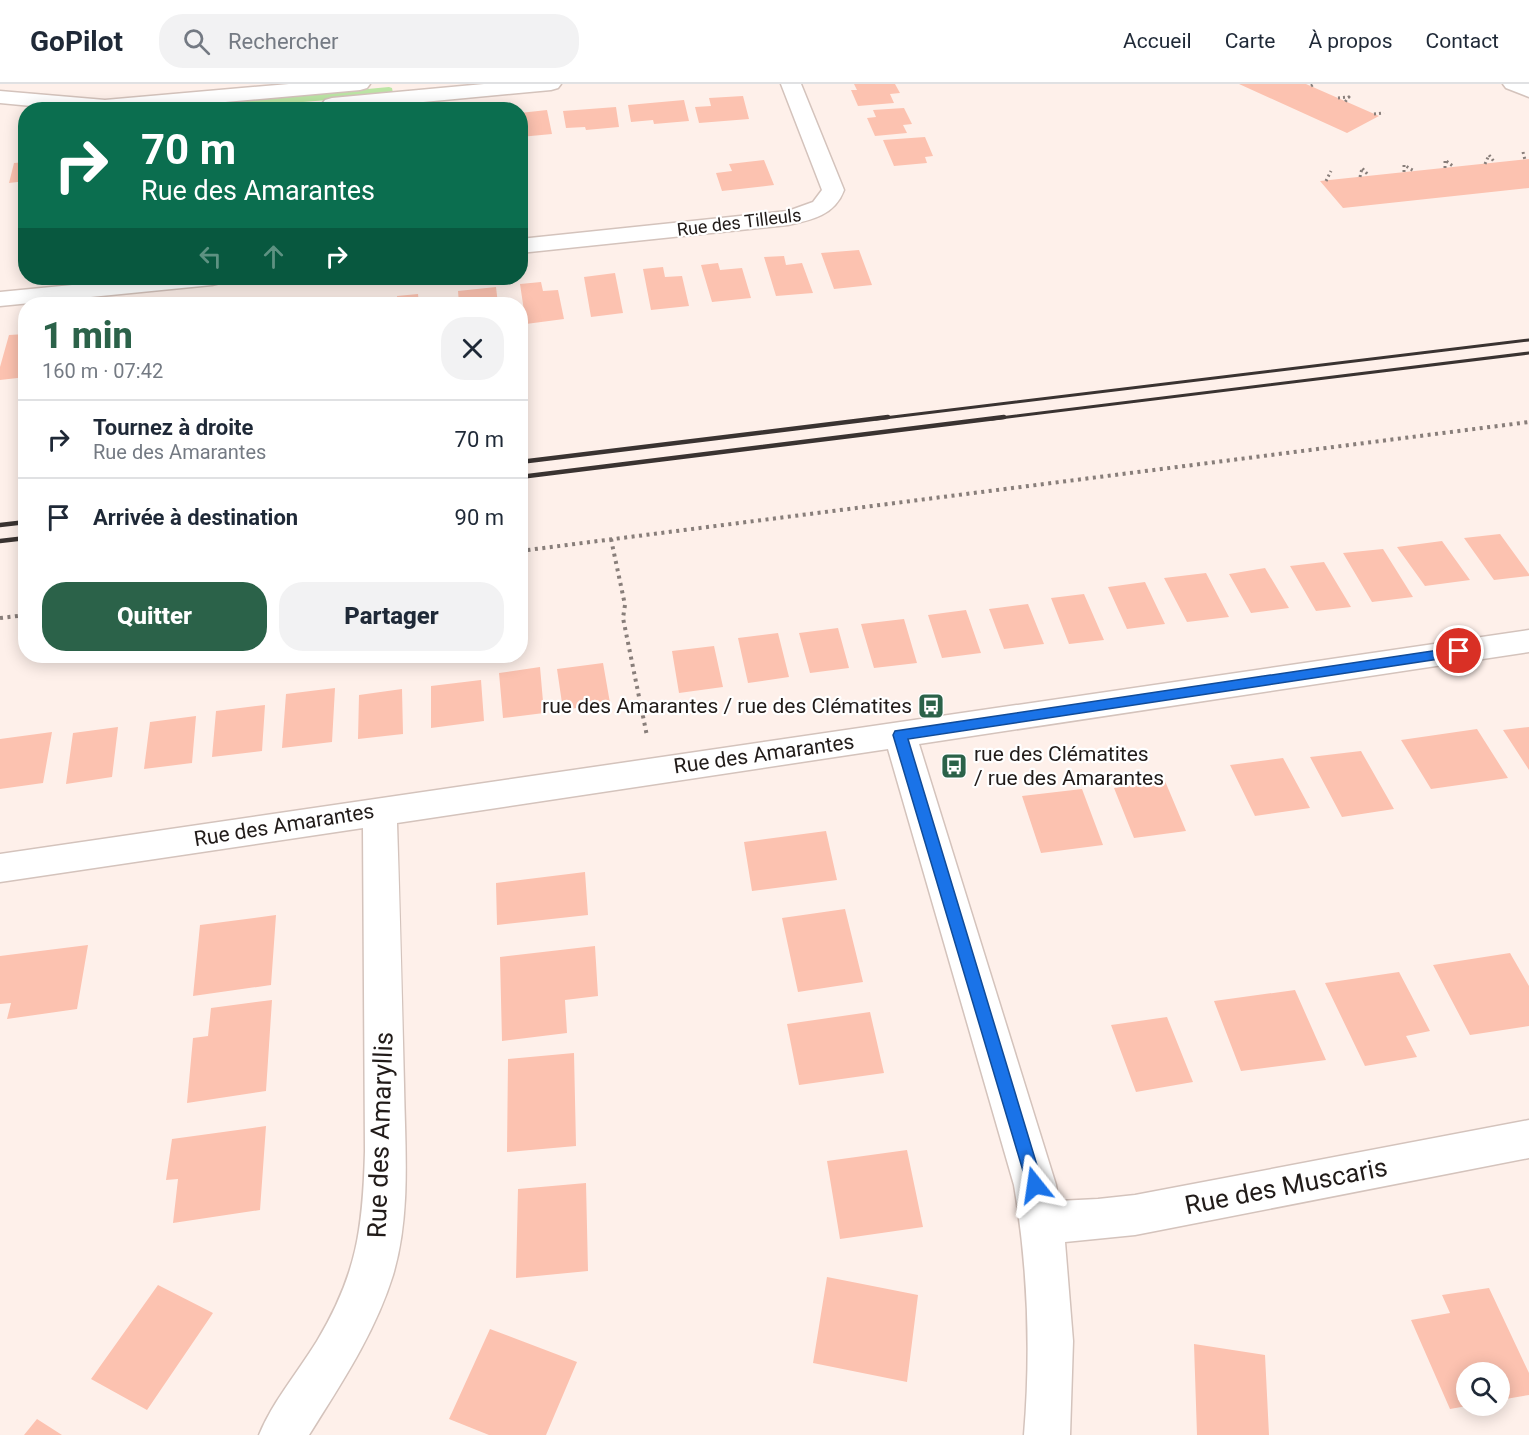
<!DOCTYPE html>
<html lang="fr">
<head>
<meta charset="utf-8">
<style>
  :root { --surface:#fff; --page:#f2f2f3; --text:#1f2937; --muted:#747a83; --line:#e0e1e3; --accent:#2b6249 }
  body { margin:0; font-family:Roboto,sans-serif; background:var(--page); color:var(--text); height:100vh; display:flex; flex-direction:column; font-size:22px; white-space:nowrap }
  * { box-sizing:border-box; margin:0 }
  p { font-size:20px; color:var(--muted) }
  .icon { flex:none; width:33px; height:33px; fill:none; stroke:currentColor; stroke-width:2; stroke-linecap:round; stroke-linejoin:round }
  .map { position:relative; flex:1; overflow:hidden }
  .sheet { position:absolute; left:18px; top:213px; width:510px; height:366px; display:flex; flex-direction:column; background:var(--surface); border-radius:24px; box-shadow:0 3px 15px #0003 }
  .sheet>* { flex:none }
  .guide { position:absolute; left:18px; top:18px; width:510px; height:183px; border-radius:24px; box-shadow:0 3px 15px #0003; background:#0b6e4f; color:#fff; overflow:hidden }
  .buttons { position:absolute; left:1456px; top:1278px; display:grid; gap:12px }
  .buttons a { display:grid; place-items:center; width:54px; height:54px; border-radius:50%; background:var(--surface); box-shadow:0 3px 15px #0003; font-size:30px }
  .pin { position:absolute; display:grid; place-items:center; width:51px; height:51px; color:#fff; margin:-26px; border:3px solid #fff; border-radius:50%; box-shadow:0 2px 6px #0007 }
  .me { position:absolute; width:66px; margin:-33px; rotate:345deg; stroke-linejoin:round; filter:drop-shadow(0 0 4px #0008) }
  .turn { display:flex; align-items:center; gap:21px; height:126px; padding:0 24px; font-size:27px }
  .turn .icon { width:78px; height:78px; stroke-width:2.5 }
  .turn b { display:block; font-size:42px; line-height:51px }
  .lanes { display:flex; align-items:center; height:57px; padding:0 24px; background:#0003; justify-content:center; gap:30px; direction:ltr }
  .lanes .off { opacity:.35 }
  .round { display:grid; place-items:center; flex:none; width:63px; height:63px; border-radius:24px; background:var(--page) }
  .summary { display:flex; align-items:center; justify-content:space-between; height:102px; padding:0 24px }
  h1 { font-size:36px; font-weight:800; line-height:45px; color:var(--accent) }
  .action { display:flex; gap:12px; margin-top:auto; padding:12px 24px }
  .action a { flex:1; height:69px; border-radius:24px; background:var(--accent); color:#fff; font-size:24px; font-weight:800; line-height:69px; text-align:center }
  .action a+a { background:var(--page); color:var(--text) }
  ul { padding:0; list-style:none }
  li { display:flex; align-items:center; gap:18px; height:78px; padding:0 24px; border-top:2px solid var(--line) }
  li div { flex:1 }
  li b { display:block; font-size:22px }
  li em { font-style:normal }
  header { display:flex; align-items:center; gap:36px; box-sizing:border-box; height:84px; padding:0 30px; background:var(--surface); border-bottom:2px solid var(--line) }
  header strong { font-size:28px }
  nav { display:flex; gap:33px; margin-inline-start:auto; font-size:21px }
  .search { width:420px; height:54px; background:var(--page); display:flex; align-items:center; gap:15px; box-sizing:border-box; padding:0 21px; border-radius:24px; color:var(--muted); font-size:22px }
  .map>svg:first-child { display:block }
  .green { fill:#bce5a5 }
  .building { fill:#fcc2b0 }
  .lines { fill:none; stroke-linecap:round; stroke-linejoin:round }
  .street-casing { stroke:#d4c3bc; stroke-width:3 }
  .secondary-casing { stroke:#d4c3bc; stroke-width:3 }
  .path-far1 { stroke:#887e7a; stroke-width:3; stroke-dasharray:2 3; stroke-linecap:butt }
  .path { stroke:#887e7a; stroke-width:4; stroke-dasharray:3 4.5; stroke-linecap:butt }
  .street { fill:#fff; fill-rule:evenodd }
  .secondary { fill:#fff; fill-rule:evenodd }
  .rail-far1 { stroke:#3a3331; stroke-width:3 }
  .rail { stroke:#3a3331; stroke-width:4.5 }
  .route { fill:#1a73e8; stroke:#114b97; stroke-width:1.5 }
  .labels { text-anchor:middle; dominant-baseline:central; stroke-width:4.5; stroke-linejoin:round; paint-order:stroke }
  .far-street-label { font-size:18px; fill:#211b19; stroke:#fff }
  .poi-label { font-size:21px; fill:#211b19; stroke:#fff; text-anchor:end }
  .street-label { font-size:21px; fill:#211b19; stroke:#fff }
  .near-street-label { font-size:26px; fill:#211b19; stroke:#fff }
</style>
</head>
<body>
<header>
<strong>GoPilot</strong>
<div class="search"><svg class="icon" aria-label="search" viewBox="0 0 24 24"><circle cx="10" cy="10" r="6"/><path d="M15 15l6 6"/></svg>Rechercher</div>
<nav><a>Accueil</a><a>Carte</a><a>À propos</a><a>Contact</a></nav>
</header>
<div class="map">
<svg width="1529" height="1351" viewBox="0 0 1529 1351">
  <rect width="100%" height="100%" fill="#fef0ea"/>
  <path class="green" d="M389,3L392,4L393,9L389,11L218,25L142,26Z"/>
  <path class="building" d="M854,0H895L900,9L890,10L894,19L858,22L851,6H857Z
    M1239,0H1306L1379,32L1347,49Z
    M743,12L749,35L699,39L695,23L711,22L709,14Z
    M684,16L689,37L654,40L653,36L631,38L628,21Z
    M616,23L619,43L586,46L585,43L566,44L563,27Z
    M904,24L912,40L903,41L907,49L875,52L867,34L876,33L873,26Z
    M547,26L552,50L520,53V29Z
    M925,53L933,72L925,73L927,79L894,82L883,56Z
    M1529,75V104L1343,124L1320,97Z
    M764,76L774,101L722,107L716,89L732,87L729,80Z
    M26,78V97L9,99L14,79Z
    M859,166L872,201L834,205L821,169Z
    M784,172L786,181L802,179L813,209L776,212L764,173Z
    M718,179L720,186L742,184L751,214L712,218L701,181Z
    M663,183L665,193L682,192L689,222L651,226L643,185Z
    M615,189L623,229L591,233L584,193Z
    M541,198L543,207L558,206L564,235L526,240L520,200Z
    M496,203L498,220H459L458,207Z
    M418,210L419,220H398L397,212Z
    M369,216V220H340V219Z
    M26,250V293L0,296V283L9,251Z
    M1500,450L1529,490V492L1494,496L1464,454Z
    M1442,457L1470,496L1425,502L1397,463Z
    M1383,465L1413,513L1372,518L1343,469Z
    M1324,478L1351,523L1316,527L1290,482Z
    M1265,484L1289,524L1251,529L1229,490Z
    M1206,489L1229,533L1187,538L1164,494Z
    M1145,498L1165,540L1127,545L1108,503Z
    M1084,510L1104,556L1069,560L1051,514Z
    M1028,520L1044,560L1004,565L989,525Z
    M966,526L981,569L942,574L928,531Z
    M904,535L917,579L874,584L861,540Z
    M838,544L849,584L810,589L799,549Z
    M778,549L789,593L748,599L738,554Z
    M714,562L723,603L679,609L672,567Z
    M603,579L610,619L563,626L557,585Z
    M540,583L544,629L503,634L499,589Z
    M481,596L484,637L431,644V602Z
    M335,604L332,658L282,664L286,610Z
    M402,605L403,650L358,655L359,611Z
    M265,621L262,667L212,673L216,627Z
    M196,632L192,679L144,685L150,638Z
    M118,643L112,693L66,700L73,649Z
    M1529,643V686L1503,646Z
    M1477,645L1508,694L1431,705L1401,656Z
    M52,648L43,699L0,705V655Z
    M1361,667L1394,725L1342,733L1310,673Z
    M1283,674L1310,724L1255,732L1230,681Z
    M1165,697L1186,747L1134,754L1114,704Z
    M1082,705L1103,761L1041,769L1022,712Z
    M826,747L837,796L752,807L744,758Z
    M585,788L588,831L497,841L496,799Z
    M845,825L863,898L798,908L782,834Z
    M276,831L271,901L193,912L200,841Z
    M88,861L77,925L7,935L11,919L0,920V872Z
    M595,862L598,912L565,916L567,949L502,957L500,873Z
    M1510,869L1529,902V942L1470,951L1433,881Z
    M1399,888L1430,947L1406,952L1417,973L1365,982L1325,899Z
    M1295,906L1326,976L1241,987L1214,917Z
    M272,916L266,1007L187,1019L193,954L208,952L211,924Z
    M870,928L884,989L799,1001L787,940Z
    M1167,933L1193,998L1136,1008L1111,941Z
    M574,969L576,1062L507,1068L508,975Z
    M266,1042L260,1126L173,1139L178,1095L166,1096L172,1055Z
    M907,1066L923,1143L840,1155L827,1077Z
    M586,1099L588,1187L516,1194L518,1105Z
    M827,1193L918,1211L907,1298L813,1279Z
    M158,1201L213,1229L147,1326L91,1295Z
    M1489,1204L1529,1289V1311L1500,1316V1288H1467V1322L1450,1325L1411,1236L1450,1229L1442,1211Z
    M490,1245L577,1278L546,1351H489L449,1335Z
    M1194,1260L1265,1271L1269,1351H1197Z
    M37,1335L62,1351H24Z"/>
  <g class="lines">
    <defs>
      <path id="street" d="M781,0H801L844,106C835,131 812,136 788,141L520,169V155L788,127L813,118L822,106Z
        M1503,0H1529V13L1506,4Z
        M144,194H224L220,199L212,201L0,222V208Z
        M1529,546V568L919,660L1056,1101L1058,1117L1098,1115L1135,1111L1529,1036V1074L1135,1151L1065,1158L1073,1257L1070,1351H1024C1031,1267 1028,1184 1014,1101L888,665L397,739C400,826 402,914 404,1002C405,1064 411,1131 393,1191C375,1249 341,1300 309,1351H259C273,1317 298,1288 317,1257C357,1190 363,1144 365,1067L363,744L0,798V770Z"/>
      <path id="secondary" d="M289,0H370L367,4L360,6L136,26H74L0,19V7L105,16Z
        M484,0H561L558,4L551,6L339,26L325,24L322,20L325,16L332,14Z"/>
    </defs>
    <use href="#street" class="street-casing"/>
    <use href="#secondary" class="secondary-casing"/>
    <path class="path-far1" d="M1311,2L1314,0
      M1338,14L1349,13L1345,18
      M1374,30L1384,29
      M1523,68L1525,76
      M1485,80L1489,71L1495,79
      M1445,84V76L1454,83
      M1404,88V81L1414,87
      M1360,93L1362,84L1369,92
      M1326,97L1331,87"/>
    <path class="path" d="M611,455L625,521L623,534L647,652
      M520,467L1529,338
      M0,534L26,531"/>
    <use href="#street" class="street"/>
    <use href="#secondary" class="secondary"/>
    <path class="rail-far1" d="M876,335L1529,256
      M992,335L1529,269"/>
    <path class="rail" d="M520,378L888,333
      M520,393L1004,333
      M0,441L26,438
      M0,457L26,454"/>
  </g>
  <path class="route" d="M1459,563L1466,567L1459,572L908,655L1043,1101L1041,1107L1035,1109L1029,1107L893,651L895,647Z"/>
  <defs>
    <symbol id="bus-square" viewBox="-11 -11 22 22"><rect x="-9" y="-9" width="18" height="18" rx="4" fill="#2b6249" stroke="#fff"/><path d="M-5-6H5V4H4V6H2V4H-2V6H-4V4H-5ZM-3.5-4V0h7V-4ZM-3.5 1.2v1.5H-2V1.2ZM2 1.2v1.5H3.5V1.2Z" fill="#fff"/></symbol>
  </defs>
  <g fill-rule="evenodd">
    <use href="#bus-square" x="916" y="607" width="30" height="30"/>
    <use href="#bus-square" x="939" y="667" width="30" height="30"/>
  </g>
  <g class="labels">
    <g class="far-street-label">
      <text transform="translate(739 138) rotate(-7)">Rue des Tilleuls</text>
    </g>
    <g class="poi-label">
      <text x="912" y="622">rue des Amarantes / rue des Clématites</text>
      <text x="974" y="670" text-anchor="start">rue des Clématites<tspan x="974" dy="24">/ rue des Amarantes</tspan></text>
    </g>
    <g class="street-label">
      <text transform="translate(764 670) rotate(-8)">Rue des Amarantes</text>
      <text transform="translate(284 741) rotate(-9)">Rue des Amarantes</text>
    </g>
    <g class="near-street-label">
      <text transform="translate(380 1051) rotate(-88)">Rue des Amaryllis</text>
      <text transform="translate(1286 1102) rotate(-11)">Rue des Muscaris</text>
    </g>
  </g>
</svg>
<div class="buttons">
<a><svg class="icon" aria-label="search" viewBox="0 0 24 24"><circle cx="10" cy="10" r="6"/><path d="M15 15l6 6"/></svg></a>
</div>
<div class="pin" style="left:1459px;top:567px;background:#d93025"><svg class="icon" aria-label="arrive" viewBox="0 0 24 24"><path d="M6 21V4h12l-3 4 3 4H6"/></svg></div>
<svg class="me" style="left:1035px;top:1101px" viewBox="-20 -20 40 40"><path d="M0-17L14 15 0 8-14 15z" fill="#1a73e8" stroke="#fff" stroke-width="4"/></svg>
<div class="guide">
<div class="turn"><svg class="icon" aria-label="right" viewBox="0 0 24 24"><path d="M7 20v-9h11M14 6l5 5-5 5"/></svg><div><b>70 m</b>Rue des Amarantes</div></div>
<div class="lanes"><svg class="icon off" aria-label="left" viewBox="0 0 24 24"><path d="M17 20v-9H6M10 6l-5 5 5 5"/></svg><svg class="icon off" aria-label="ahead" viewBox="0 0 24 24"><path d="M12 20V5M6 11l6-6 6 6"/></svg><svg class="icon" aria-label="right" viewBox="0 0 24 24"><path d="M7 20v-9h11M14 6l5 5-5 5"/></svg></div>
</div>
<section class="sheet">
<div class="summary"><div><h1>1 min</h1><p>160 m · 07:42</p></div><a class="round"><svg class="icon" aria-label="close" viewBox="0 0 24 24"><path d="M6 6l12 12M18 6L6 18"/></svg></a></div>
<ul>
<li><svg class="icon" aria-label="right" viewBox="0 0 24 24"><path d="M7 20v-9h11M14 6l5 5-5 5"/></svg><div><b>Tournez à droite</b><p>Rue des Amarantes</p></div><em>70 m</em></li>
<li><svg class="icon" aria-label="arrive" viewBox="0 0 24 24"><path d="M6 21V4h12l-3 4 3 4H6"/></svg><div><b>Arrivée à destination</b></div><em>90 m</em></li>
</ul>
<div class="action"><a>Quitter</a><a>Partager</a></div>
</section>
</div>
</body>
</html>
